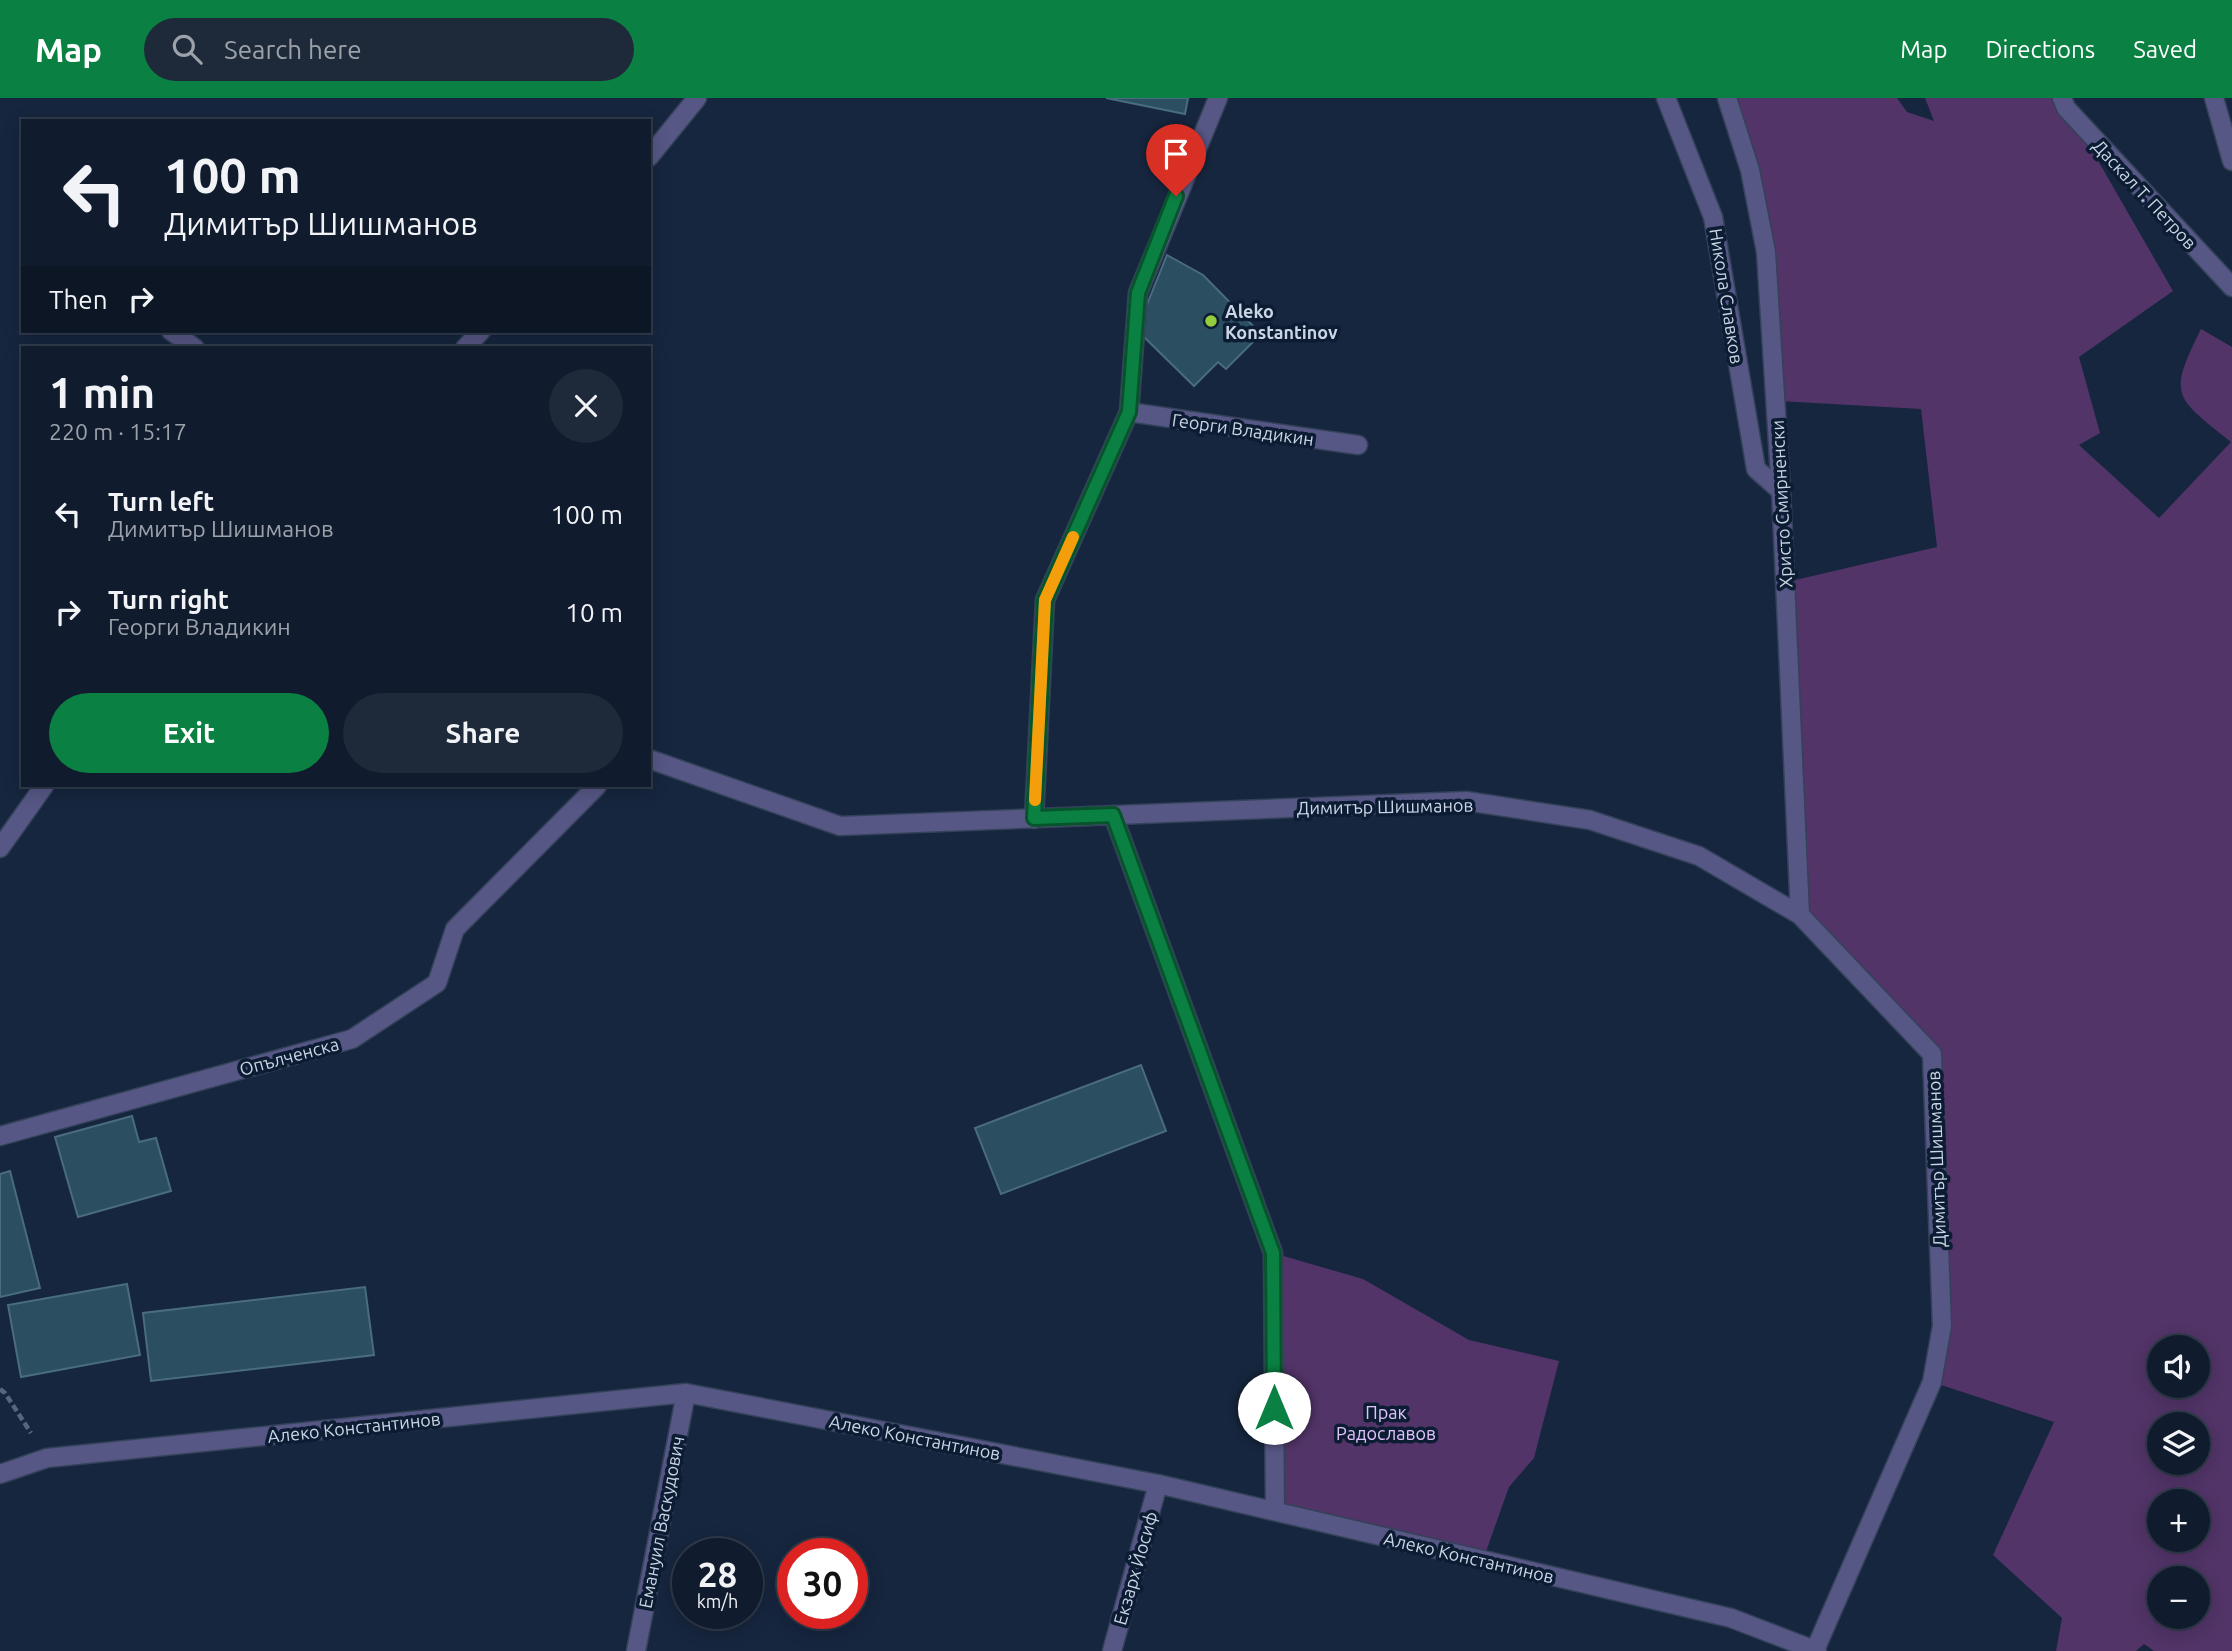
<!DOCTYPE html>
<html lang="en">
<head>
<meta charset="utf-8">
<style>
  :root { --surface:#101c2e; --page:#1e293a; --text:#f1f3f6; --muted:#9ca1aa; --line:#303a4a; --accent:#0b8043 }
  body { margin:0; font-family:Ubuntu,sans-serif; background:var(--page); color:var(--text); height:100vh; display:flex; flex-direction:column; font-size:26px; white-space:nowrap }
  * { box-sizing:border-box; margin:0 }
  p { font-size:23px; color:var(--muted) }
  .icon { flex:none; width:38px; height:38px; fill:none; stroke:currentColor; stroke-width:2; stroke-linecap:round; stroke-linejoin:round }
  .map { position:relative; flex:1; overflow:hidden }
  .drawer { position:absolute; left:21px; top:248px; width:630px; height:441px; display:flex; flex-direction:column; background:var(--surface); border-radius:0px; box-shadow:0 4px 18px #0003,0 0 0 2px var(--line) }
  .drawer>* { flex:none }
  .top-card { position:absolute; left:21px; top:21px; width:630px; height:214px; border-radius:0px; box-shadow:0 4px 18px #0003,0 0 0 2px var(--line); background:#101c2e; color:var(--text); overflow:hidden }
  .controls { position:absolute; left:2147px; top:1237px; display:grid; gap:14px }
  .controls a { display:grid; place-items:center; width:63px; height:63px; border-radius:50%; background:var(--surface); box-shadow:0 4px 18px #0003,0 0 0 2px var(--line); font-size:35px }
  .speed { position:absolute; left:672px; top:1440px; display:flex; gap:14px; font-size:35px; font-weight:700; text-align:center }
  .speed>* { display:grid; place-content:center; width:91px; height:91px; border-radius:50%; background:var(--surface); box-shadow:0 4px 18px #0003,0 0 0 2px var(--line); line-height:1 }
  .speed small { font-size:18px; font-weight:400 }
  .speed .limit { border:10px solid #d22; background:#fff; color:#111 }
  .pin { position:absolute; display:grid; place-items:center; width:60px; height:60px; color:#fff; margin:-72px -30px; border-radius:50% 50% 50% 0; rotate:-45deg; box-shadow:0 0 7px #0007 }
  .pin .icon { rotate:45deg }
  .me { position:absolute; width:77px; margin:-38px; rotate:0deg; stroke-linejoin:round; filter:drop-shadow(0 0 5px #0008) }
  .turn { display:flex; align-items:center; gap:24px; height:147px; padding:0 28px; font-size:32px }
  .turn .icon { width:91px; height:91px; stroke-width:2.5 }
  .turn b { display:block; font-size:49px; line-height:60px }
  .then { display:flex; align-items:center; height:66px; padding:0 28px; background:#0003; gap:14px; font-size:26px }
  .round { display:grid; place-items:center; flex:none; width:74px; height:74px; border-radius:37px; background:var(--page) }
  .summary { display:flex; align-items:center; justify-content:space-between; height:119px; padding:0 28px }
  h1 { font-size:42px; font-weight:700; line-height:52px }
  .cta { display:flex; gap:14px; margin-top:auto; padding:14px 28px }
  .cta a { flex:1; height:80px; border-radius:42px; background:var(--accent); color:#fff; font-size:28px; font-weight:700; line-height:80px; text-align:center }
  .cta a+a { background:var(--page); color:var(--text) }
  ul { padding:0; list-style:none }
  li { display:flex; align-items:center; gap:21px; height:98px; padding:0 28px }
  li div { flex:1 }
  li b { display:block; font-size:26px }
  li em { font-style:normal }
  header { display:flex; align-items:center; gap:42px; box-sizing:border-box; height:98px; padding:0 35px; background:var(--accent); color:#fff }
  header strong { font-size:33px }
  nav { display:flex; gap:38px; margin-inline-start:auto; font-size:24px }
  .search { width:490px; height:63px; background:var(--page); display:flex; align-items:center; gap:18px; box-sizing:border-box; padding:0 24px; border-radius:38px; color:var(--muted); font-size:26px }
  .map>svg:first-child { display:block }
  .green { fill:#523468; fill-rule:evenodd }
  .building { fill:#2b4e60; stroke:#496c7f; stroke-width:2 }
  .lines { fill:none; stroke-linecap:round; stroke-linejoin:round }
  .minor-casing { stroke:#334259; stroke-width:21 }
  .path { stroke:#58667c; stroke-width:4.5; stroke-dasharray:7 3.5; stroke-linecap:butt }
  .minor { stroke:#575786; stroke-width:18 }
  .route-casing { stroke:#07532c; stroke-width:18 }
  .route { stroke:#0b8043; stroke-width:12 }
  .slow { stroke:#f59e0b; stroke-width:12 }
  .poi-dot { fill:#95cc3b; stroke:#0c1c33; stroke-width:2.5 }
  .labels { text-anchor:middle; dominant-baseline:central; stroke-width:7; stroke-linejoin:round; paint-order:stroke }
  .street-label { font-size:18px; fill:#cad5e5; stroke:#0c1c33 }
  .poi-label { font-size:18px; font-weight:bold; fill:#cad5e5; stroke:#0c1c33; text-anchor:start }
  .park-label { font-size:18px; fill:#e1c3fb; stroke:#0c1c33 }
</style>
</head>
<body>
<header>
<strong>Map</strong>
<div class="search"><svg class="icon" aria-label="search" viewBox="0 0 24 24"><circle cx="10" cy="10" r="6"/><path d="M15 15l6 6"/></svg>Search here</div>
<nav><a>Map</a><a>Directions</a><a>Saved</a></nav>
</header>
<div class="map">
<svg width="2232" height="1553" viewBox="0 0 2232 1553">
  <rect width="100%" height="100%" fill="#16263e"/>
  <path class="green" d="M1727,0H1897L1907,14L1934,23L1925,0H2062L2173,193L2079,259L2100,335L2079,347L2159,420L2231,344C2175,299 2167,299 2201,231L2232,249V1553H2154L2144,1546L2136,1553H2056L2062,1520L1993,1457L2054,1324L1932,1284L1942,1228L1932,956L1800,817L1791,483L1937,449L1921,311L1779,303L1766,154ZM2160,1250H2198V1288H2160ZM2160,1326H2198V1365H2160ZM2160,1404H2198V1442H2160ZM2160,1480H2198V1519H2160Z
    M1273,1155L1363,1181L1469,1242L1559,1263L1534,1360L1509,1389L1483,1462L1275,1413Z"/>
  <path class="building" d="M1106,0H1188L1185,16Z
    M1167,157L1203,177L1261,236L1226,271L1218,264L1194,288L1143,238L1146,209Z
    M1141,967L1166,1033L1001,1096L975,1030Z
    M132,1018L139,1044L156,1040L171,1093L78,1119L55,1039Z
    M10,1073L40,1190L0,1199V1076Z
    M127,1186L140,1257L21,1279L8,1207Z
    M365,1189L374,1257L151,1283L143,1215Z"/>
  <g class="lines">
    <defs>
      <path id="minor" d="M1666,0L1713,119L1756,371L1781,393
        M1727,0L1750,72L1766,154L1781,393L1800,817
        M2062,0L2066,10L2232,189
        M2214,0L2232,63
        M649,59L697,0
        M171,233L195,250
        M465,250L481,233
        M1129,314L1138,195L1218,0
        M649,661L840,728L1466,703L1590,722L1699,758L1800,817L1932,956L1942,1228L1932,1284L1815,1552
        M1113,717L1273,1155L1275,1413
        M1034,721L1045,502L1129,314L1358,347
        M0,750L44,688
        M0,1038L352,941L437,885L455,831L597,688
        M0,1376L47,1360L686,1295L1158,1386L1731,1520L1817,1553
        M636,1553L686,1295
        M1112,1553L1158,1386"/>
    </defs>
    <use href="#minor" class="minor-casing"/>
    <path class="path" d="M0,1291L5,1295L31,1335"/>
    <use href="#minor" class="minor"/>
  </g>
  <g class="lines">
    <defs>
      <path id="route" d="M1176,98L1138,195L1129,314L1045,502L1034,720L1113,717L1273,1155L1274,1310"/>
    </defs>
    <use href="#route" class="route-casing"/>
    <use href="#route" class="route"/>
    <path class="slow" d="M1035,702L1045,502L1073,439"/>
  </g>
  <circle class="poi-dot" cx="1211" cy="223" r="7"/>
  <g class="labels">
    <g class="street-label">
      <text transform="translate(2145 96) rotate(47)">Даскал Т. Петров</text>
      <text transform="translate(1727 198) rotate(81)">Никола Славков</text>
      <text transform="translate(1243 331) rotate(8)">Георги Владикин</text>
      <text transform="translate(1781 406) rotate(-93)">Христо Смирненски</text>
      <text transform="translate(1385 708) rotate(-1)">Димитър Шишманов</text>
      <text transform="translate(289 958) rotate(-15)">Опълченска</text>
      <text transform="translate(1936 1061) rotate(-92)">Димитър Шишманов</text>
      <text transform="translate(354 1329) rotate(-6)">Алеко Константинов</text>
      <text transform="translate(915 1339) rotate(11)">Алеко Константинов</text>
      <text transform="translate(661 1424) rotate(-79)">Емануил Васкудович</text>
      <text transform="translate(1469 1459) rotate(13)">Алеко Константинов</text>
      <text transform="translate(1135 1470) rotate(-74)">Екзарх Йосиф</text>
    </g>
    <g class="poi-label">
      <text x="1225" y="213">Aleko<tspan x="1225" dy="21">Konstantinov</tspan></text>
    </g>
    <g class="park-label">
      <text x="1386" y="1314">Прак<tspan x="1386" dy="21">Радославов</tspan></text>
    </g>
  </g>
</svg>
<div class="controls">
<a><svg class="icon" aria-label="sound" viewBox="0 0 24 24"><path d="M4 9h4l5-4v14l-5-4H4zM17 9q2 3 0 6"/></svg></a>
<a><svg class="icon" aria-label="layers" viewBox="0 0 24 24"><path d="M12 4l9 5-9 5-9-5zM3 14l9 5 9-5"/></svg></a>
<a>+</a>
<a>−</a>
</div>
<div class="speed"><div>28<small>km/h</small></div><div class="limit">30</div></div>
<div class="pin" style="left:1176px;top:98px;background:#d93025"><svg class="icon" aria-label="arrive" viewBox="0 0 24 24"><path d="M6 21V4h12l-3 4 3 4H6"/></svg></div>
<svg class="me" style="left:1274px;top:1310px" viewBox="-20 -20 40 40"><circle r="19" fill="#fff"/><path d="M0-13L10 11 0 6-10 11z" fill="#0b8043"/></svg>
<div class="top-card">
<div class="turn"><svg class="icon" aria-label="left" viewBox="0 0 24 24"><path d="M17 20v-9H6M10 6l-5 5 5 5"/></svg><div><b>100 m</b>Димитър Шишманов</div></div>
<div class="then">Then<svg class="icon" aria-label="right" viewBox="0 0 24 24"><path d="M7 20v-9h11M14 6l5 5-5 5"/></svg></div>
</div>
<section class="drawer">
<div class="summary"><div><h1>1 min</h1><p>220 m · 15:17</p></div><a class="round"><svg class="icon" aria-label="close" viewBox="0 0 24 24"><path d="M6 6l12 12M18 6L6 18"/></svg></a></div>
<ul>
<li><svg class="icon" aria-label="left" viewBox="0 0 24 24"><path d="M17 20v-9H6M10 6l-5 5 5 5"/></svg><div><b>Turn left</b><p>Димитър Шишманов</p></div><em>100 m</em></li>
<li><svg class="icon" aria-label="right" viewBox="0 0 24 24"><path d="M7 20v-9h11M14 6l5 5-5 5"/></svg><div><b>Turn right</b><p>Георги Владикин</p></div><em>10 m</em></li>
</ul>
<div class="cta"><a>Exit</a><a>Share</a></div>
</section>
</div>
</body>
</html>
